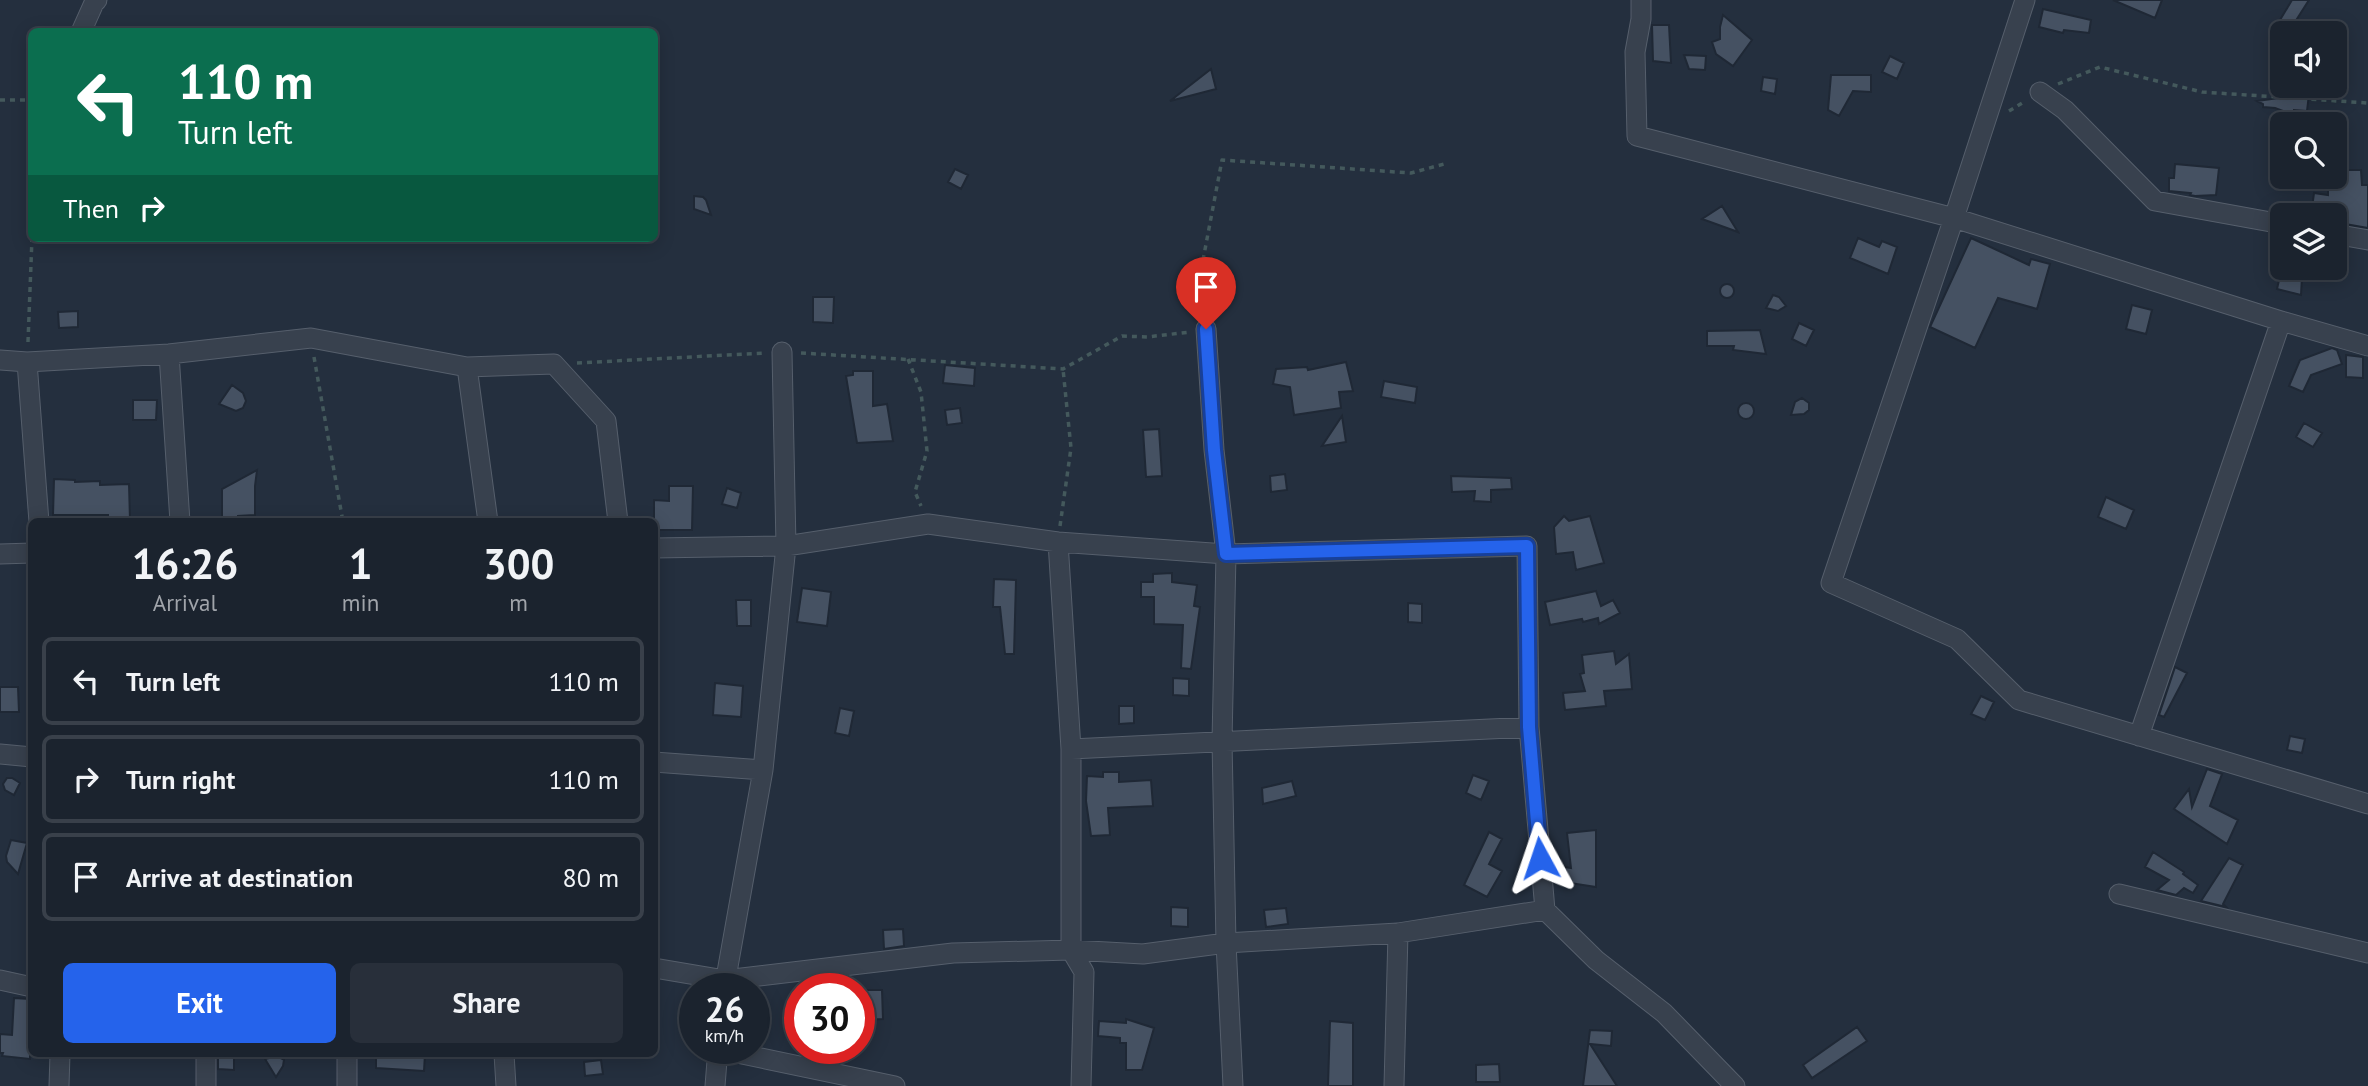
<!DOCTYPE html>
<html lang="en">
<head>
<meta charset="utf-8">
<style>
  :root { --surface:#1b232e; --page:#282f3a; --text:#f1f3f6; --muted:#a0a4aa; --line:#39404a; --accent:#2563eb }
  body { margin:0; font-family:"PT Sans",sans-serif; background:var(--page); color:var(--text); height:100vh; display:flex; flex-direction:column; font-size:26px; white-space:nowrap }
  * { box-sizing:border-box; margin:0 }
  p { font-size:23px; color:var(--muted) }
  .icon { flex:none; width:38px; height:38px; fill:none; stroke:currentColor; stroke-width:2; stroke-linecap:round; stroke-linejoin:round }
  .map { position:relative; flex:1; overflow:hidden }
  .drawer { position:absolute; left:28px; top:518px; width:630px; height:539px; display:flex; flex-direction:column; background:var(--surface); border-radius:10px; box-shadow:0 4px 18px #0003,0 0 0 2px var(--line) }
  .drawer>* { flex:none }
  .banner { position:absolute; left:28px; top:28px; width:630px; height:214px; border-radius:10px; box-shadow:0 4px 18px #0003,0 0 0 2px var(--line); background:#0b6e4f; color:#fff; overflow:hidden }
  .buttons { position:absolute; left:2270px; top:21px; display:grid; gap:14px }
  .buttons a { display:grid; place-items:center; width:77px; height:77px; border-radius:10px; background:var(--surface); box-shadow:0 4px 18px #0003,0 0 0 2px var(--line); font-size:35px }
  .speed { position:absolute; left:679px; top:973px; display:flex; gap:14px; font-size:35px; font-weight:700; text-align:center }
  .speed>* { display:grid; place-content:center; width:91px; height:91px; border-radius:50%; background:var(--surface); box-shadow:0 4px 18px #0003,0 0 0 2px var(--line); line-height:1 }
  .speed small { font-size:18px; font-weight:400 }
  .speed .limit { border:10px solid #d22; background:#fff; color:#111 }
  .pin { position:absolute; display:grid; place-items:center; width:60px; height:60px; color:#fff; margin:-72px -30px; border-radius:50% 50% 50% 0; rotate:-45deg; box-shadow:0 0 7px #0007 }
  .pin .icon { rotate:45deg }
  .me { position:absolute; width:77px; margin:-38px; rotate:355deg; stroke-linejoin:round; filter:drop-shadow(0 0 5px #0008) }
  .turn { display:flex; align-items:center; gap:24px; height:147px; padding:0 35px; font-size:32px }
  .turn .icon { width:91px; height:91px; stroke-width:2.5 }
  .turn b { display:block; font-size:49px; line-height:60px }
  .then { display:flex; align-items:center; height:66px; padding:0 35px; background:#0003; gap:14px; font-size:26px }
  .eta { display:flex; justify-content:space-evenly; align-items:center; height:119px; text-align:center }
  .eta b { font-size:42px; font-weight:700; line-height:49px }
  .cta { display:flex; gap:14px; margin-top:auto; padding:14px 35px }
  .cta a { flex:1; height:80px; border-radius:10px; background:var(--accent); color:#fff; font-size:28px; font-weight:700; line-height:80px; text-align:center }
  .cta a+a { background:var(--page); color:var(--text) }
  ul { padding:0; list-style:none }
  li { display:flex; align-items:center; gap:21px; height:88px; margin:0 14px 10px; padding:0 21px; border:4px solid var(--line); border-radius:10px }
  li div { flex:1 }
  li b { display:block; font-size:26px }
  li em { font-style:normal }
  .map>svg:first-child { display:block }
  .building { fill:#455162; stroke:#1f2835; stroke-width:2 }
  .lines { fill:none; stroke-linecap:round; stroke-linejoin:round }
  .minor-casing { stroke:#565f6c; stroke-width:21 }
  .path { stroke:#44595c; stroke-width:3.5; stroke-dasharray:5 5; stroke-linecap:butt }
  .minor { stroke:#38414e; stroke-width:19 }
  .route-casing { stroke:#184099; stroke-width:18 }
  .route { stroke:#2563eb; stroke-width:12 }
</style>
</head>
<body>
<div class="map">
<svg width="2368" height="1086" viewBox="0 0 2368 1086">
  <rect width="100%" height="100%" fill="#242f3e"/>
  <path class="building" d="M2113,0H2162L2155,18Z
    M2292,0H2309L2288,33H2282V42L2271,35Z
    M2043,9L2091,20L2089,33L2064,30L2063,33L2039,27Z
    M1723,15L1752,40L1733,66L1716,54L1712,42L1720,39V27Z
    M1652,25H1669L1671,63L1653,61Z
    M1684,55L1706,56L1705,70L1689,69Z
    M1890,56L1904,63L1897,79L1882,72Z
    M1211,69L1216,89L1170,101Z
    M1831,75H1871V92L1853,91L1839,116L1828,110Z
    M1763,77L1777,79L1775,94L1761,91Z
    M2309,94L2307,111L2294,110V115L2275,108L2263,107V104L2257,101Z
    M2175,164L2219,168L2216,195L2195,196L2190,195L2191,193L2169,191V178H2174Z
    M955,169L968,175L961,189L948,182Z
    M2334,170H2361L2362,185H2368V228L2334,222V215H2311L2314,193L2328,195V177H2334Z
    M694,196L703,197L706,200L711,215L694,209Z
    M1722,206L1738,232L1702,219Z
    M1858,238L1879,247L1882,241L1897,247L1888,274L1850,258Z
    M1971,238L2029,265L2031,259L2050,264L2037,309L1998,298L1975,348L1930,327Z
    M2281,271L2302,277L2301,295L2277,289Z
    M1720 291a7 7 0 1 1 14 0a7 7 0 1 1-14 0Z
    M1773,295L1779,297L1786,306L1778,311L1766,308Z
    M813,297H834L833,323L813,322Z
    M2132,305L2152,310L2146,334L2126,329Z
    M78,311V327L59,328L58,312Z
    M1799,323L1814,330L1806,346L1792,339Z
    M1760,330L1766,354L1733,350L1734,346H1707V331Z
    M2332,348L2337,350L2342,364L2311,375L2303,392L2289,386L2300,360Z
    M2346,355L2363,357V378L2346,377Z
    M1346,362L1353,391L1339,392L1341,408L1294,415L1290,387L1273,384L1276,369L1307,367L1308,370Z
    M945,365L975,368L974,386L943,383Z
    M853,371H873V406L887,404L893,441L857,443L846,376L853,375Z
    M1384,381L1417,387L1415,403L1381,397Z
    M232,385L243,393L246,401L243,408L236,411L219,404Z
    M1802,398L1809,403V410L1804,414L1791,415L1795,402Z
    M133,400H157L156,420H133Z
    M1738 411a8 8 0 1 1 16 0a8 8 0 1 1-16 0Z
    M960,408L962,423L947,425L945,410Z
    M1342,416L1346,442L1322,446Z
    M2304,423L2322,433L2313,447L2296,437Z
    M1159,429L1162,476L1146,477L1143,430Z
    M257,470L255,486V515L238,516V522H222V489Z
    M1285,474L1287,490L1271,492L1270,476Z
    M1451,476L1511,478L1512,489L1491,490V502L1474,501L1475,491L1452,492Z
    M54,479L75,480V482L100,481V485L129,484L130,520L108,519V515H53Z
    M669,486H693L692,530H654V500L669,501Z
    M727,488L741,493L737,508L722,504Z
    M2106,497L2134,510L2126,529L2098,517Z
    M1564,516L1569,521L1590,516L1604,563L1576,570L1573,552L1556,554L1554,527Z
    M1172,573V582L1197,585L1194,606L1200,607L1191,669L1181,668L1183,625L1154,624V597H1141V582H1153V574Z
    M994,579L1016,580L1014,654H1005L1000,607H993Z
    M802,588L831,592L827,626L797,622Z
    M1596,591L1601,606L1613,600L1620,613L1599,624L1598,618L1583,622L1582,619L1550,625L1545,602Z
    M736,600H751V626H737Z
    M1408,603L1422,604V623L1408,622Z
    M1614,651L1616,664L1629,654L1632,689L1604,691L1606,706L1565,710L1563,693L1585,691L1580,674L1584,673L1582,655Z
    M2175,667L2187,673L2164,717L2159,715Z
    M1173,678L1189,679V696L1173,695Z
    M715,683L743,686L741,717L713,715Z
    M0,687H18L19,712H0Z
    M1981,696L1994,702L1985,720L1971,714Z
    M1119,706H1134V723L1119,724Z
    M840,708L854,711L849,736L835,733Z
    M2290,736L2305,739L2302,753L2287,750Z
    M2207,769L2222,774L2210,806L2238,820L2227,844L2174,809L2189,789L2192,807Z
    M1103,772H1119V782L1151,780L1153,806L1108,808L1110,835L1091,836L1086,801L1087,776L1103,777Z
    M1473,775L1489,781L1481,800L1466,793Z
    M7,778H12L20,783L14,795L5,790L3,784Z
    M1292,781L1296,796L1263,804L1262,788Z
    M1596,830V887L1557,881L1559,866L1571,868L1567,833Z
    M1489,832L1502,839L1489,864L1502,871L1487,897L1464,885Z
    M11,840L27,843L18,874L7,862L6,856Z
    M2153,852L2184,872L2183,874L2198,885L2193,893L2184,888L2176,895L2157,890L2169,880L2145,867Z
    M2229,858L2243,865L2223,904L2226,907L2201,901Z
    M1171,907L1188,908V927L1171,926Z
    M1286,908L1288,924L1266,927L1264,910Z
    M903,929L904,946L884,949L883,930Z
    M859,990H882L883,1019L859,1020Z
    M14,998L30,999V1059L2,1056L3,1053H0V1034L12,1035Z
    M1126,1019L1154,1028L1142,1070H1126V1043H1120V1038L1098,1036L1099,1021L1126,1023Z
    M1330,1021L1353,1023V1086H1328Z
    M1857,1027L1867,1041L1812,1078L1803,1065Z
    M1590,1030L1612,1031L1611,1046L1590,1044L1617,1086H1583Z
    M218,1054H234V1070L218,1069Z
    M376,1054H425L424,1071L376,1068Z
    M277,1056L284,1060L283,1066L276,1077L265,1059Z
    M601,1060L603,1074L585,1076L584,1062Z
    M1499,1064L1500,1082H1476V1065Z"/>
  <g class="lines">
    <defs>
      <path id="minor" d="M1641,0V19L1635,52L1637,136L1954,218L2281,321L2368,346
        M2025,0L1954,218L1831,583L1957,639L2019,700L2368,804
        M81,32L94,3L97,0
        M2040,92L2065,110L2155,201L2282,224
        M2334,234L2368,240
        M1206,329L1214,450L1226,554L1222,741L1226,943L1233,1086
        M169,354L180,522
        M0,360L27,362L169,354L311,338L467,367L554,364L606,421L618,522
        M27,362L39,522
        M467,367L488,522
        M1058,542L1071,749V950L1084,972L1081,1086
        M654,548L786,546L928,524L1058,542L1226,554L1527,546L1529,727L1071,749
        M0,554L32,553
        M1529,727L1545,910L1596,960L1664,1013L1735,1086
        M2139,736L2281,321
        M0,754L32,757
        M654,762L763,770
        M2119,894L2368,953
        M654,968L725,980L953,953L1071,950L1143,954L1226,943L1398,933L1545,910
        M0,980L32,987
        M724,989L763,770L786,546L782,352
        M718,1049L895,1086
        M206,1054V1086
        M347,1054V1086
        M504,1054L506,1086
        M59,1086L60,1054
        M715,1086L718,1048
        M1394,1086L1398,933"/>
    </defs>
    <use href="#minor" class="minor-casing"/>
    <path class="path" d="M2058,84L2100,67L2202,92L2368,103
      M0,100H32
      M2009,111L2024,102
      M1205,310L1203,260L1222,160L1411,173L1444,164
      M28,342L32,238
      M801,353L1063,369L1122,336L1147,337L1190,332
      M314,357L343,522
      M908,359L921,392L927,451L915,492L921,506
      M577,363L765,353
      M1060,526L1071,448L1063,369"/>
    <use href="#minor" class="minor"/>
  </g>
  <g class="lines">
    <defs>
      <path id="route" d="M1206,329L1214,450L1226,554L1527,546L1529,727L1540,858"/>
    </defs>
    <use href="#route" class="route-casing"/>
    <use href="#route" class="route"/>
  </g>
</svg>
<div class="buttons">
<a><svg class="icon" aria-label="sound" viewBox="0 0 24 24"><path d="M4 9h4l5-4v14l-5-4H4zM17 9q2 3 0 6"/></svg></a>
<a><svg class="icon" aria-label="search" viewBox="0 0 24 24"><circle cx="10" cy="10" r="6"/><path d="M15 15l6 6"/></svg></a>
<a><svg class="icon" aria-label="layers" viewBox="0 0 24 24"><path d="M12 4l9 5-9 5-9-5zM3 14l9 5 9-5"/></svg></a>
</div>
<div class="speed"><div>26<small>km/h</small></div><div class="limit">30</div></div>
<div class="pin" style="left:1206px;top:329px;background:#d93025"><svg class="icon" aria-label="arrive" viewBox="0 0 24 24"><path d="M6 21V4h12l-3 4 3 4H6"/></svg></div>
<svg class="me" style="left:1540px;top:858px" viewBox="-20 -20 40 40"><path d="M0-17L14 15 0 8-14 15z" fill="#2563eb" stroke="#fff" stroke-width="4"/></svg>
<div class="banner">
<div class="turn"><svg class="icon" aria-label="left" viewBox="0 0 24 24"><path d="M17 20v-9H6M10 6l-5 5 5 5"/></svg><div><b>110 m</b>Turn left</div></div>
<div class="then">Then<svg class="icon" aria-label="right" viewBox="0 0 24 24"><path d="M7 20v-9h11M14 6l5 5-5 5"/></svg></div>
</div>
<section class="drawer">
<div class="eta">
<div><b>16:26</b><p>Arrival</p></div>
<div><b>1</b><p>min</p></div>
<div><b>300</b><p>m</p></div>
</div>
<ul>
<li><svg class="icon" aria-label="left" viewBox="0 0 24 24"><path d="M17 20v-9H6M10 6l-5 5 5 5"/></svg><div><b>Turn left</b></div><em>110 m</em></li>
<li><svg class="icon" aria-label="right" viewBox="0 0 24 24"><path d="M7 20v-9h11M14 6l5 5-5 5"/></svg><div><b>Turn right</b></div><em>110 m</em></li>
<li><svg class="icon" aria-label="arrive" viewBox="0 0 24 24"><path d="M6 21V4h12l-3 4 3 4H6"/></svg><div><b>Arrive at destination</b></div><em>80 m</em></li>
</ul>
<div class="cta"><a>Exit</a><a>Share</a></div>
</section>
</div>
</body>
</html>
